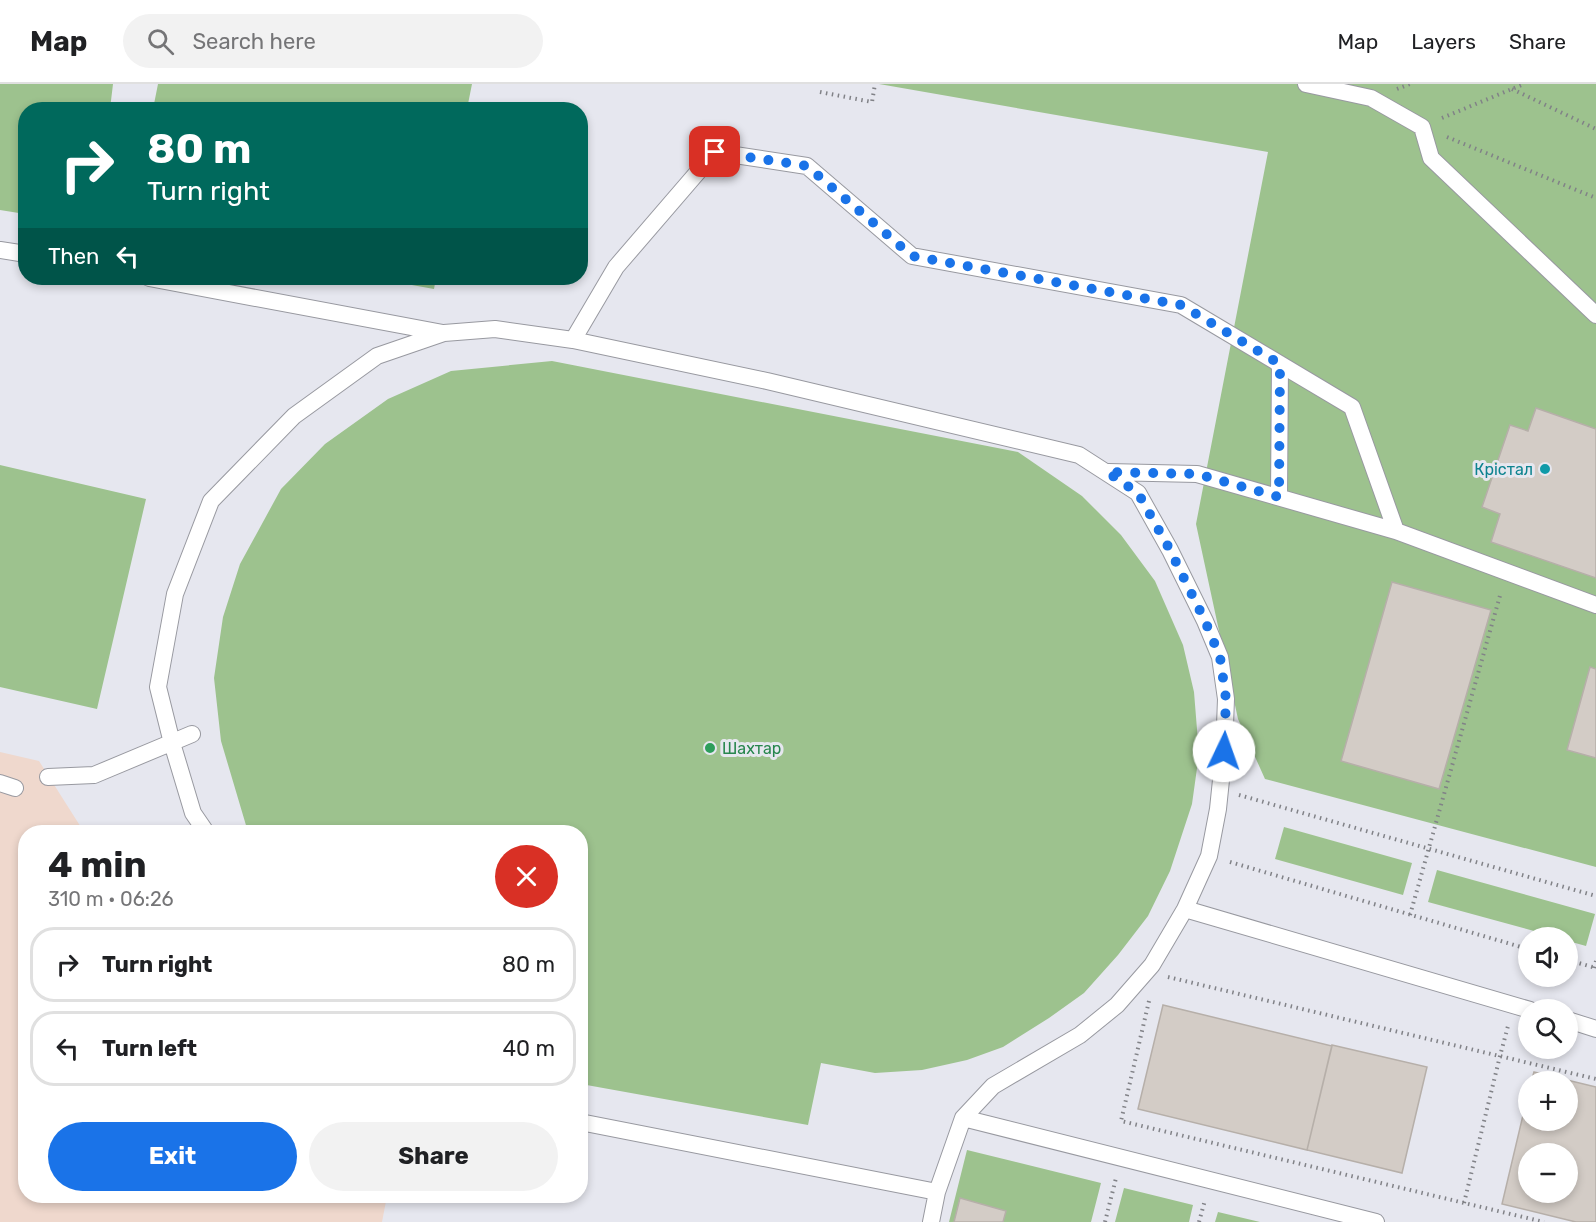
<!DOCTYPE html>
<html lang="en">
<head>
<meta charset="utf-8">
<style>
  :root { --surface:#fff; --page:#f2f2f2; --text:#202124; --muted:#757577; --line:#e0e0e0; --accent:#1a73e8 }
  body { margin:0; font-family:Rubik,sans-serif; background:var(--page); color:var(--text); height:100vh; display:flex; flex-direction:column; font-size:22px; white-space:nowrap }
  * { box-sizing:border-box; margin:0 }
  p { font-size:20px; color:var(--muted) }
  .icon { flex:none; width:33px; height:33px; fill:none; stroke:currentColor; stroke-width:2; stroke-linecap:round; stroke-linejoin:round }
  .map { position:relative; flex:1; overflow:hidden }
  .side { position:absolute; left:18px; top:741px; width:570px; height:378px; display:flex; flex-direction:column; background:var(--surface); border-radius:24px; box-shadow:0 3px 9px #0003 }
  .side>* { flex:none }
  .top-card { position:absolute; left:18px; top:18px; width:570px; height:183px; border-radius:24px; box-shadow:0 3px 9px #0003; background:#00695c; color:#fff; overflow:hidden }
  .controls { position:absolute; left:1518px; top:843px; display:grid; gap:12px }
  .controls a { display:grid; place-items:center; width:60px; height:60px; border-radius:50%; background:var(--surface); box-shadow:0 3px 9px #0003; font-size:30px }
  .pin { position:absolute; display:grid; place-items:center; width:51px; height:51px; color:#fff; margin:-26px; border-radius:12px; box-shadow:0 3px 9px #0006 }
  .me { position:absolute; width:66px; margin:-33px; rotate:3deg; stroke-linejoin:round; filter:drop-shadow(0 0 4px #0008) }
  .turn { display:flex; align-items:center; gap:21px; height:126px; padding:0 30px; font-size:27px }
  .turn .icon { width:78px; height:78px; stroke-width:2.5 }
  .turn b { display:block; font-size:42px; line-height:51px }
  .then { display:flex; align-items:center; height:57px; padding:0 30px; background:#0003; gap:12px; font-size:22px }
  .round { display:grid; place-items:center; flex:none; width:63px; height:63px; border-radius:32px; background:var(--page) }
  .summary { display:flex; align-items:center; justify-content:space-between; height:102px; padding:0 30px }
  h1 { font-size:36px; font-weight:700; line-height:45px }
  .button { display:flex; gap:12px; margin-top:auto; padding:12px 30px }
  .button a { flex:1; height:69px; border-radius:36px; background:var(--accent); color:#fff; font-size:24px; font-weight:700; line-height:69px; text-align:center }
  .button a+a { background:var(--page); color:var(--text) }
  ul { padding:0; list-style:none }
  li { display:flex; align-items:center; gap:18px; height:75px; margin:0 12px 9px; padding:0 18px; border:3px solid var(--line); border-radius:24px }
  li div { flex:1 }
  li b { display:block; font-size:22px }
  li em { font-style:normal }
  header { display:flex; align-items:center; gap:36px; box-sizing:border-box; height:84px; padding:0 30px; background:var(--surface); border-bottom:2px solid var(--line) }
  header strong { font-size:28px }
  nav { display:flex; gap:33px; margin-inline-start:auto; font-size:21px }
  .search { width:420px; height:54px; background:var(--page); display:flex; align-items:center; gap:15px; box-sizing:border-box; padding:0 21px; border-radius:33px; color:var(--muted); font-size:22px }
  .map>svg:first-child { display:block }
  .industrial { fill:#efd8cd }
  .green { fill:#9dc28e }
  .building { fill:#d3ccc6; stroke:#b6afa9; stroke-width:1.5; fill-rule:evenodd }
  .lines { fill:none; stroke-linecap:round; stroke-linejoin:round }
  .lane-casing { stroke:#9899a0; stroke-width:18 }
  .path { stroke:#818287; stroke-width:4; stroke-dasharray:1.5 4.5; stroke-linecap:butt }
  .lane { stroke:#fff; stroke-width:16 }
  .route { stroke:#1a73e8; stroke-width:10; stroke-dasharray:0 18 }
  .culture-dot { fill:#0f9aa8; stroke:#e6e7ef; stroke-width:2 }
  .leisure-dot { fill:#2e9e5b; stroke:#e6e7ef; stroke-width:2 }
  .labels { text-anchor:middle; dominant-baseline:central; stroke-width:6; stroke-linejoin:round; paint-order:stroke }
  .culture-label { font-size:16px; fill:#0d838f; stroke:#e6e7ef; text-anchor:end }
  .leisure-label { font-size:16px; fill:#27864d; stroke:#e6e7ef; text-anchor:start }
</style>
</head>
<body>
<header>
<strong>Map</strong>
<div class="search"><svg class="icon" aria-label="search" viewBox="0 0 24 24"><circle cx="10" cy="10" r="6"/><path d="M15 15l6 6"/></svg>Search here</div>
<nav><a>Map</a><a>Layers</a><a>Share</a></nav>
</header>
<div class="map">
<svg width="1596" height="1138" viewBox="0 0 1596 1138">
  <rect width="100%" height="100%" fill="#e6e7ef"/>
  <path class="industrial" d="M0,668L39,677L84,748H26V1112H387L382,1138H0Z"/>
  <path class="green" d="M0,0H113L110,25L26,26L25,130L0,126Z
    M158,0H472L467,25H153Z
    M879,0H1596V783L1265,695L1238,635L1196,440L1268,68Z
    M373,194H436L434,205Z
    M552,277L1018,368L1082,412L1121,451L1155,497L1183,561L1194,608L1199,670L1192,720L1170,787L1148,832L1118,871L1084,909L1049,934L1003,963L967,976L922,986L875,989L821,979L808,1041L581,1000L580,748H248L221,657L214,594L223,533L240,480L281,405L325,360L388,315L451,287Z
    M0,381L146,415L97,625L0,603Z
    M1284,743L1412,779L1403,811L1275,775Z
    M1437,786L1595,830L1586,862L1568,857V854L1556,853L1428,818Z
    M967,1066L1101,1099L1091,1138H949Z
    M1124,1104L1193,1121L1189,1138H1115Z
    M1218,1128L1260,1138H1215Z"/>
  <path class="building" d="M1536,324L1596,345V494L1491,458L1500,430L1482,423L1510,341L1528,347Z
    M1392,498L1491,526L1439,705L1341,677Z
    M1590,583L1596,585V674L1567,666Z
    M1163,921L1332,962L1307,1066L1138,1025Z
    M1332,961L1427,983L1402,1089L1307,1066Z
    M1534,988L1596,1003V1138H1576L1502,1120L1528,1010V1036H1568V998H1531ZM1528,1070H1568V1108H1528Z
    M960,1114L1006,1127L1003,1138H954Z"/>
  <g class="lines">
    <defs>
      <path id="lane" d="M1306,0L1371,14L1422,43L1431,74L1596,231
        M0,166L26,170
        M149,194L443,249
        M573,256L616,183L715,68L807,82L912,172L1181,221L1352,323L1396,447
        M1108,388L1197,390L1396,447L1596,521
        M1279,413L1280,280
        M48,693L94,691L192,650
        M0,699L15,704
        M206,748L193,729L172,659L158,603L175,510L211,417L294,332L377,272L444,249L495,245L573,256L767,297L1079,371L1138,409L1170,466L1205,537L1220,573L1226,615L1224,667L1218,725L1209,772L1185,825L1152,881L1117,921L1080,951L993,1002L963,1034L937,1108L931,1138
        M1185,825L1530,926
        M1568,936L1596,945
        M963,1034L1376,1138
        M580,1038L937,1108"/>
    </defs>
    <use href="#lane" class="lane-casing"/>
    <path class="path" d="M1397,5L1410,0
      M1512,5L1596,45
      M820,8L872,18L875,0
      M1442,34L1524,0
      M1447,53L1596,114
      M1239,711L1596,812
      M1230,778L1528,865
      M1410,831L1501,508
      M1568,876L1596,884
      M1594,884L1596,877
      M1168,893L1596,995
      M1149,917L1121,1037L1544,1138
      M1464,1119L1500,972L1508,942
      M1105,1138L1116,1094
      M1199,1138L1205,1116"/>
    <use href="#lane" class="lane"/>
  </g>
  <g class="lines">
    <path class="route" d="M715,68L807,82L912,172L1181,221L1280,280L1279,413L1197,390L1107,388L1138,409L1170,466L1205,537L1220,573L1226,615L1224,667"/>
  </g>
  <circle class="culture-dot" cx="1545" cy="385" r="6"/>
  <circle class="leisure-dot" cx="710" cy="664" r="6"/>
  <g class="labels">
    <g class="culture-label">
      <text x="1533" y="385">Крістал</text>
    </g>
    <g class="leisure-label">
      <text x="722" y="664">Шахтар</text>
    </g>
  </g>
</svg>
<div class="controls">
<a><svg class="icon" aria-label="sound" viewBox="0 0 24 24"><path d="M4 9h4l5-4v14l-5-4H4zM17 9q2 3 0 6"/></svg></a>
<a><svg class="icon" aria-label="search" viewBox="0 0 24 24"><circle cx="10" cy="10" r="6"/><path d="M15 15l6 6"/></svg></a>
<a>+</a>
<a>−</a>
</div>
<div class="pin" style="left:715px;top:68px;background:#d93025"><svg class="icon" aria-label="arrive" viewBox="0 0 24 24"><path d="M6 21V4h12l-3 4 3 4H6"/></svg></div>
<svg class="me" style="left:1224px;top:667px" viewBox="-20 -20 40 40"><circle r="19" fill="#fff"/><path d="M0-13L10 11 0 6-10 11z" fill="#1a73e8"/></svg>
<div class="top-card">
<div class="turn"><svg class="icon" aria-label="right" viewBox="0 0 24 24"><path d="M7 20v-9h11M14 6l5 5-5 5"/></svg><div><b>80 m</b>Turn right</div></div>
<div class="then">Then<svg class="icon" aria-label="left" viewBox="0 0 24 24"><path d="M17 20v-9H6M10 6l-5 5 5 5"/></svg></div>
</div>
<section class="side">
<div class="summary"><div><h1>4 min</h1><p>310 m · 06:26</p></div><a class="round" style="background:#d93025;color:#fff"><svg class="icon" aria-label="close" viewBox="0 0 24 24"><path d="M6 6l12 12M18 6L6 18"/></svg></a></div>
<ul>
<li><svg class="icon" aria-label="right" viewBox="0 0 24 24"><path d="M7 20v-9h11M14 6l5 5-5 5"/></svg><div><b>Turn right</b></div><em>80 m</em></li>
<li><svg class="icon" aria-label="left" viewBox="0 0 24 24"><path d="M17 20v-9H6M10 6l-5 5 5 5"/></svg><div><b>Turn left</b></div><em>40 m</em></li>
</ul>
<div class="button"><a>Exit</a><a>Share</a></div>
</section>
</div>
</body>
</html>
